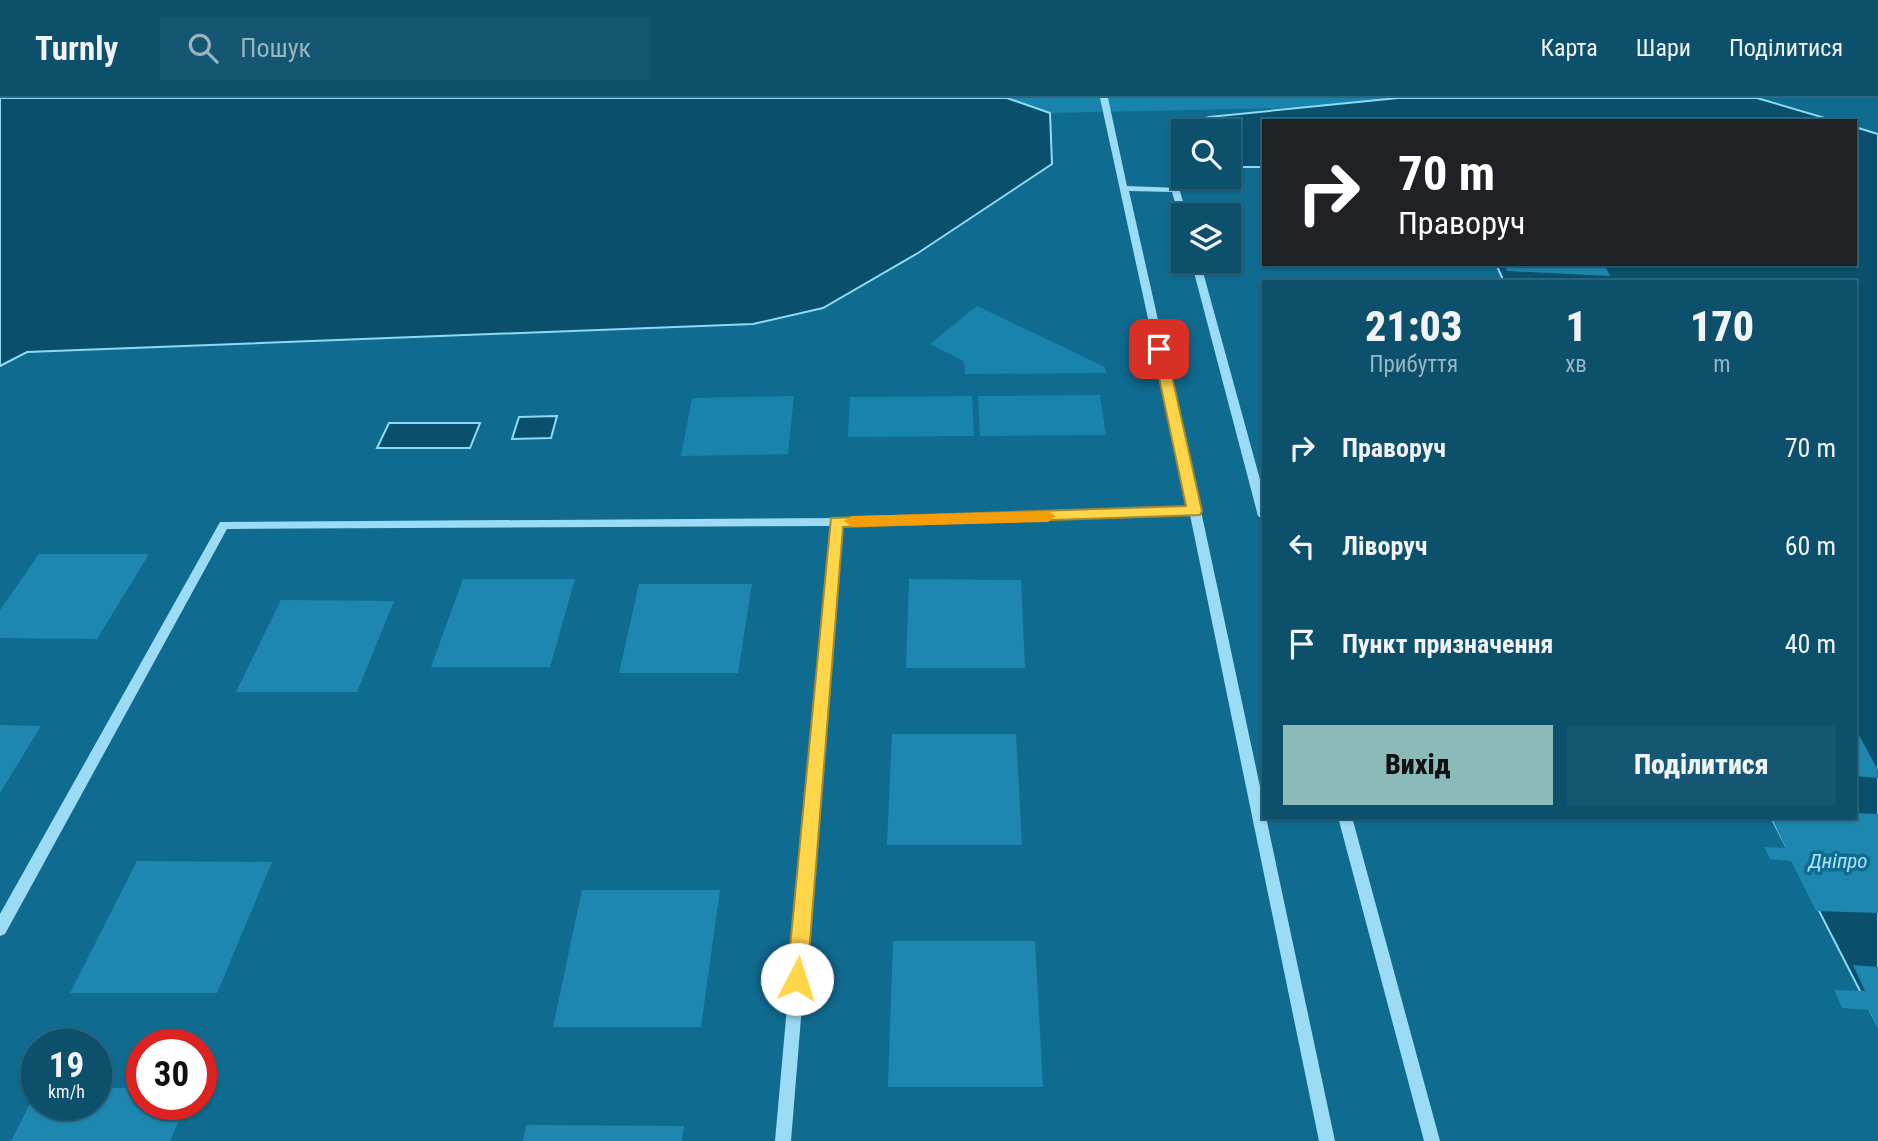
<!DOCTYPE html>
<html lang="uk">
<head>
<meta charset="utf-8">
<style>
  :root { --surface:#0c506c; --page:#155772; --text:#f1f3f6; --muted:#9ab5c2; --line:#2c677f; --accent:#8bbbb9 }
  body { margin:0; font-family:"Roboto Condensed",sans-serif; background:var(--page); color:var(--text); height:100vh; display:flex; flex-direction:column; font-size:26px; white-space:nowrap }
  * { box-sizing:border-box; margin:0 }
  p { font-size:23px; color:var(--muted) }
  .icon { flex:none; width:38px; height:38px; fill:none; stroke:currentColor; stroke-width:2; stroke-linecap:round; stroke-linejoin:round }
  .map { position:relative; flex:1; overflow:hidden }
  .sheet { position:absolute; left:1262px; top:182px; width:595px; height:539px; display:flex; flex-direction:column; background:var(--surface); border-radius:0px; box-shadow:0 2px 5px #0004,0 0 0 2px var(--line) }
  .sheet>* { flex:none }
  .guide { position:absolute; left:1262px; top:21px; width:595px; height:147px; border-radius:0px; box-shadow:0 2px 5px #0004,0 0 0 2px var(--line); background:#202124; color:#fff; overflow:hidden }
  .fabs { position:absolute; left:1171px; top:21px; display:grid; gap:14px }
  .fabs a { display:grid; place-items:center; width:70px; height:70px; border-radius:0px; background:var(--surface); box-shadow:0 2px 5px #0004,0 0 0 2px var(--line); font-size:35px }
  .speed { position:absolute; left:21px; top:931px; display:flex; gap:14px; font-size:35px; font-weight:700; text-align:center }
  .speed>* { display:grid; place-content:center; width:91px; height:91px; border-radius:50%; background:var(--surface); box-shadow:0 2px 5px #0004,0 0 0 2px var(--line); line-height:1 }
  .speed small { font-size:18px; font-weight:400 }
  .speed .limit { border:10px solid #d22; background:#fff; color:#111 }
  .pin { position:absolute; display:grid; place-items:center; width:60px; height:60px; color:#fff; margin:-30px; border-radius:14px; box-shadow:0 4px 10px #0006 }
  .me { position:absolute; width:77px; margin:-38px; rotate:5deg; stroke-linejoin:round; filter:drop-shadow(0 0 5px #0008) }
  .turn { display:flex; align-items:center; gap:24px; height:147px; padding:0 21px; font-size:32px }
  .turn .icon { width:91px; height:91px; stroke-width:2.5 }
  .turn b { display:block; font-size:49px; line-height:60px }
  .eta { display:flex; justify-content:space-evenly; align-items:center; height:119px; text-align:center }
  .eta b { font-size:42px; font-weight:800; line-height:49px }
  .button { display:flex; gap:14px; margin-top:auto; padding:14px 21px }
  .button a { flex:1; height:80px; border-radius:0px; background:var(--accent); color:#111; font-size:28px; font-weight:800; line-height:80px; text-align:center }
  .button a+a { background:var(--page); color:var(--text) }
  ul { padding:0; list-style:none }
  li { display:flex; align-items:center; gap:21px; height:98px; padding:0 21px }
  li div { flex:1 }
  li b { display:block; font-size:26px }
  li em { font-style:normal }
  header { display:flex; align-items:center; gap:42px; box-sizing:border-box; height:98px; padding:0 35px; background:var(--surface); border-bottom:2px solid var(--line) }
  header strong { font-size:33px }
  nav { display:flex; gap:38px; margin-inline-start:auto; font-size:24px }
  .search { width:490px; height:63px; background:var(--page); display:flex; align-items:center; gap:18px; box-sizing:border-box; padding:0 24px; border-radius:0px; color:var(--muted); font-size:26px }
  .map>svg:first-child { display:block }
  .green { fill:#1883ab }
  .water { fill:#0a4f6c; stroke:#8cdbf6; stroke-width:2 }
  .building { fill:#1e87b0 }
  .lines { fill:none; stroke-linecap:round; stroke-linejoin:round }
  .minor { fill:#9bdbf3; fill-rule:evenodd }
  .route { fill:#ffd54a; stroke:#a68a30; stroke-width:2 }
  .slow { fill:#f59e0b }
  .labels { text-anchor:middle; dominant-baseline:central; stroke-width:7; stroke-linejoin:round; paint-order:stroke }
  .water-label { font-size:21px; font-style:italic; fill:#a7e4fa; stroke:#106b90 }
</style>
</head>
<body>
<header>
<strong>Turnly</strong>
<div class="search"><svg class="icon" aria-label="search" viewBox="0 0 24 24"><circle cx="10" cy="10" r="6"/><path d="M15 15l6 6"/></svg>Пошук</div>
<nav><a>Карта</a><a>Шари</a><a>Поділитися</a></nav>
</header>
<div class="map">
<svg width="1878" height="1043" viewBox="0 0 1878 1043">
  <rect width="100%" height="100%" fill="#106b90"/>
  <path class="green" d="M1007,0H1398L1326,9L1050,15Z
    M977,208L1105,269L1106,275L965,276L964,263L930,246Z
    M1100,297L1106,337L980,338L978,298Z
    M794,298L788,356L681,358L692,300Z
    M972,298L974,338L848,339L850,299Z"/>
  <path class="water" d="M0,0H1007L1050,15L1052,66L918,155L823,210L753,226L27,254L0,268Z
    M1398,0H1757L1835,23H1264L1263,69H1229L1228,33H1183V58L1171,47V40C1182,27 1194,23 1209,19Z
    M1855,29L1878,36V928L1771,719H1855V184H1504L1496,166H1855Z
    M557,318L551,340L512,341L519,319Z
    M389,325H480L470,350H377Z"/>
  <path class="building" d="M1504,166H1604L1610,178L1507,173Z
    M39,456H149L97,541L0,540V512Z
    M463,481H575L550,569H431Z
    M909,481L1021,482L1025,570H906Z
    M639,486H752L738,575H619Z
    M281,502L394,503L357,594H236Z
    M0,627L41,628L0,695Z
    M1855,630L1878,672V680L1855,678Z
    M892,636H1016L1022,747H887Z
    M1855,715L1878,716V815L1816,813L1791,763L1770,761L1764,749L1786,750L1771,719H1855Z
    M137,763L272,764L217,895H70Z
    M582,792H720L701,929H553Z
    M893,843H1035L1043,989H888Z
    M1853,867L1878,869V931L1869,912L1842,910L1834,892L1865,893Z
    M96,990H142V1006H186L170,1043H11L37,992V1006H96Z
    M526,1027L684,1028L682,1043H523Z"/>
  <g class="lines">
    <path class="minor" d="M1100,0H1108L1127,88L1179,90L1187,117H1183V122L1179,119L1172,94L1129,93L1201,413L1264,707V719H1266L1335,1043H1319L1190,417L841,428L791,1043H775L830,428L227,431L5,836L0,838V816L220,424L836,420L1189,409Z
      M1191,163H1200L1264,396V422L1258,418Z
      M1338,719H1352L1440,1043H1424Z"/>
  </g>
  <path class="route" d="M1159,247L1166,251L1202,413L1200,417L843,429L807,881L804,889L797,892L789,889L787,881L831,420L1186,408L1153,251Z"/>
  <path class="slow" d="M1048,413L1056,418L1048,424L852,429L844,423L852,418Z"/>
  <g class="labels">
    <g class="water-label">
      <text x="1838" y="763">Дніпро</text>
    </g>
  </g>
</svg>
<div class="fabs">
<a><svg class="icon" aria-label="search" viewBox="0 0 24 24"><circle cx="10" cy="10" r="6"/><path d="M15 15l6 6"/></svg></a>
<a><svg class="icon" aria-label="layers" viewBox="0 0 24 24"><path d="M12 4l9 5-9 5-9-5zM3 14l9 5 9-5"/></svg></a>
</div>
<div class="speed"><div>19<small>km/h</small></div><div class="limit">30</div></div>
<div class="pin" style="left:1159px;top:251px;background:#d93025"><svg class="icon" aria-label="arrive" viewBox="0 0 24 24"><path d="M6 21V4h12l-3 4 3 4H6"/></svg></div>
<svg class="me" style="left:797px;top:881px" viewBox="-20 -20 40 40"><circle r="19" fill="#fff"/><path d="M0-13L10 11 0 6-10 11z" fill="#ffd54a"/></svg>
<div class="guide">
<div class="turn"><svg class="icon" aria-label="right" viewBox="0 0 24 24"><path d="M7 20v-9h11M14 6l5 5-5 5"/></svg><div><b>70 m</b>Праворуч</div></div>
</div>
<section class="sheet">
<div class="eta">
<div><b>21:03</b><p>Прибуття</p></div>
<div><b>1</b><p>хв</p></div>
<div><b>170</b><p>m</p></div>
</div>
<ul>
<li><svg class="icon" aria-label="right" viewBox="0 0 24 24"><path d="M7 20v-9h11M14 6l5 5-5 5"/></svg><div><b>Праворуч</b></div><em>70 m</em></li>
<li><svg class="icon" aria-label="left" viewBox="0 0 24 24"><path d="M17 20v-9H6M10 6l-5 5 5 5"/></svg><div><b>Ліворуч</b></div><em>60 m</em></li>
<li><svg class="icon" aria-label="arrive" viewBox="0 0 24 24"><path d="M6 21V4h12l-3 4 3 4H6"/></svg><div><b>Пункт призначення</b></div><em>40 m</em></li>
</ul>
<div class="button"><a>Вихід</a><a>Поділитися</a></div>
</section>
</div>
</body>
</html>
